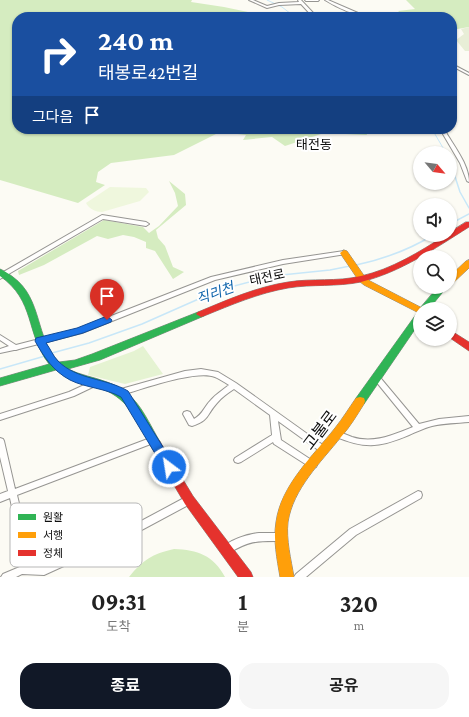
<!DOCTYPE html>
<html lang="ko">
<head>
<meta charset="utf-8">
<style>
  :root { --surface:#fff; --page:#f6f6f6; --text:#222; --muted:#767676; --accent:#111827 }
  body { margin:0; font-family:"Crimson Pro","Noto Sans KR",serif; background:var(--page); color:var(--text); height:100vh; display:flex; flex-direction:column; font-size:15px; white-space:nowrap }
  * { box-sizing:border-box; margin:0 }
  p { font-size:13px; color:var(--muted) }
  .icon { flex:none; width:22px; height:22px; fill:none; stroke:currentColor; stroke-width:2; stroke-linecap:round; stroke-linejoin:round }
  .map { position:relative; height:577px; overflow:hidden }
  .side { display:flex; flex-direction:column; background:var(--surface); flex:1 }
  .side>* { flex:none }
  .top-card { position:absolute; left:12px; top:12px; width:445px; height:122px; border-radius:16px; box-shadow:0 1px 3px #0004; background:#1a4fa0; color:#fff; overflow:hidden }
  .needle { width:26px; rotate:119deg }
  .fabs { position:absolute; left:413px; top:146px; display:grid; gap:8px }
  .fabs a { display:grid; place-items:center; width:44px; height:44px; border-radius:50%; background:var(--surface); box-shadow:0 1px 3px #0004; font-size:20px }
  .pin { position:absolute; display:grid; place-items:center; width:34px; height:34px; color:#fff; margin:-41px -17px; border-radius:50% 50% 50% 0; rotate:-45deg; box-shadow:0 0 4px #0007 }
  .pin .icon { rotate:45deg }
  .me { position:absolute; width:44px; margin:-22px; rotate:329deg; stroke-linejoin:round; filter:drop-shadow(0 0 3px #0008) }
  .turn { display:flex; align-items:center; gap:14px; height:84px; padding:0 20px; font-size:18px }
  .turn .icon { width:52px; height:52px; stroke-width:2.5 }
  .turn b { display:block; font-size:28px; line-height:34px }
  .then { display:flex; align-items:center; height:38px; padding:0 20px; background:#0003; gap:8px; font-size:15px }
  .eta { display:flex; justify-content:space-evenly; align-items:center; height:68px; text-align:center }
  .eta b { font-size:24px; font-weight:700; line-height:28px }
  .button { display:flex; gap:8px; margin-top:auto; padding:8px 20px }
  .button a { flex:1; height:46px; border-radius:16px; background:var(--accent); color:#fff; font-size:16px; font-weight:700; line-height:46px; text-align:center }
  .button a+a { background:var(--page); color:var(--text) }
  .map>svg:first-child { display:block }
  .green { fill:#e5f3d2 }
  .forest { fill:#d5ecc0 }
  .cemetery { fill:#e8eed7 }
  .pitch { fill:#eff7dd }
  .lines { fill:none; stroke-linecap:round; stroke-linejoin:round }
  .stream-far1 { stroke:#c8e7f8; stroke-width:1 }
  .stream { stroke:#c8e7f8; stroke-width:1.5 }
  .street-casing { stroke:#969592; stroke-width:2 }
  .fast-casing { stroke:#8c8c89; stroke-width:1 }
  .slow-casing { stroke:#8c8c89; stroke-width:1 }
  .jam-casing { stroke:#8c8c89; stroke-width:1 }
  .street { fill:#fffefd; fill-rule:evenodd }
  .fast { fill:#30b455; fill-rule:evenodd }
  .slow { fill:#ff9f0a; fill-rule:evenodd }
  .jam { fill:#e5322d; fill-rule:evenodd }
  .route { fill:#1a73e8; stroke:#114b97 }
  .labels { text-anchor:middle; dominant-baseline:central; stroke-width:4; stroke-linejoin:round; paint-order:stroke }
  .far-quarter-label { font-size:13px; fill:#0f0f0f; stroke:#fff }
  .street-label { font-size:13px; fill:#0f0f0f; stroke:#fff }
  .water-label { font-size:14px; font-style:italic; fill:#0e64ab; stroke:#fff }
  .near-street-label { font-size:16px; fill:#0f0f0f; stroke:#fff }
  .key { fill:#fff; stroke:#b7b7b7; stroke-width:1 }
  .key-label { font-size:11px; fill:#0f0f0f }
</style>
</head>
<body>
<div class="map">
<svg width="469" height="577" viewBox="0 0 469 577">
  <rect width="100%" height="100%" fill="#fcfbf4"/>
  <path class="green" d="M143,346L163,374L125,384L88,375L90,367L134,351Z"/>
  <path class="forest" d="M0,0H192L191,2L224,7L248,12L257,17H17V129H365L367,135L324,133L285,146L272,137L243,140L246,135L220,132L174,155L111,163L98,172L96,182L105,185L78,203L0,180Z
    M406,0H469V27L452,30V17H403L404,16L398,11L415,9Z
    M169,181L185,194L186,205L156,230L158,238L165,246L173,267L184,272L173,279L155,251L146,248V242L134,237L123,235L108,239L97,236L44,265L19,275L18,271L104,220L143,227L149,233L159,226L178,206L175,193Z
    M174,549C198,550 213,555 225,577H129C143,560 152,554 174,549Z"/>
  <path class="cemetery" d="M469,27V51H465L456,40L464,34L461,29Z"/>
  <path class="pitch" d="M110,187L146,188L149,192L140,201L102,212C96,212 89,209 86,203Z"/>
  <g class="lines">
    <path class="stream-far1" d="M267,0L282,7L295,17
      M432,129L446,153"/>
    <path class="stream" d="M450,161L460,192L469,208
      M450,224L469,214
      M356,265C384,259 409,250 433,235
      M52,353L89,343L142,324L219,290L272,276L330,270L350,266
      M0,369L45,356"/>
    <defs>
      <path id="street" d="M249,0H253L267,6L279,3L299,2L298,0H301L317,17H313L301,4L279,5L267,8Z
        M305,0H319L318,1H306Z
        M325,0H328L358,13L371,17C357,17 336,7 325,0Z
        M452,64L469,73V75L452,66Z
        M440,129H444C453,145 469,164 469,182L467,181L460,163Z
        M102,215L146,222L149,224L146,226L103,219L0,279V274Z
        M344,251L347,253L346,254L283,264L215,280L82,333L19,349L16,350H14L0,353V349L9,346L0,340V335L16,345L78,329L211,277L283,260Z
        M201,369L218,372L236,383L327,448L328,450L327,452L324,453L321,452L278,421L281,440L316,463L317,465L316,467L313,468L310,467L274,444L273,442L241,462L238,463L235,462L234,460L235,458L272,435L270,415L234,389C228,393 222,397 217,403C206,415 210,420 192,426L189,425L183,414L184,412L187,411L190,412L194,419C203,414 204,407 211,400C216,394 223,390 229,385C224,382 220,379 215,377C197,369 142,389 121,395L118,394L117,392L118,390L121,389L185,371Z
        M376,374L378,375L419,424L439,419L469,416V422C457,423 444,423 432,426C424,428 416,432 409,435C378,448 365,449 334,436L333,434L334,432L337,431C342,433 347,435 352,437C373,444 393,435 413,427L374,379L373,377L374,375Z
        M95,380L97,381L99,383L97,385L74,396L0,420V414L69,392Z
        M153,437L156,438L157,440L156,442L17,495L34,566L44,567L130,527L186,497L189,496L192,497L193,500L192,503L136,533L44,575L22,574L16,577H1L3,574L22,566H25L10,498L0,502V494L8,491L0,457V438L3,439L4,441L15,489Z
        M418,491L421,492L422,495L421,498L356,535L306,577H294L296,574L350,529Z
        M259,533H282L285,534L286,537L285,540L282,541C258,541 250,540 229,553L226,554L223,553L222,550C226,540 249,534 259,533Z"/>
      <path id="fast" d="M0,269C5,271 9,274 13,277C43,299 35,339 59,362L75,360L92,354L198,312H204L206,314L204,316L100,360L68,369C80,375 94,377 107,382C136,392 144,414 159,440L161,443L159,446L155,448L151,446C136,419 128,396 96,387C82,382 67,379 56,370L0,386V378L49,364C25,333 36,301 0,276Z
        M438,287H447L429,309L420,310L421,307Z
        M420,312V322L364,404L360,405L356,404L355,401L356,398L417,313Z"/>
      <path id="slow" d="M344,250L347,251L365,277L370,281L424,309H420V313L417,312L364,285L359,281L340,253Z
        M469,260V268L453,283L450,284V276L466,261Z
        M360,397L364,398L365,401L364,404C357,415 350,427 341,437C321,462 293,489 288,522C286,540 291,559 294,577H280C277,559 273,540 276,522C281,485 313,456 335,428C343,418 349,408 356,398Z"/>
      <path id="jam" d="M466,222H469V227C434,249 401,272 361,282C337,287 312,284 288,288C259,293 231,305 204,316L201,317L196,314L198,312C227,300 256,287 288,282C312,278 337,282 361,276C392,269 419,252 446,235H450V232Z
        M450,330L469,342V351L450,338Z
        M155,438L159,440L193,496L251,572L253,577H238L185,504L149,443L151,440Z"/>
    </defs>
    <use href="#street" class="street-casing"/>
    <use href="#fast" class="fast-casing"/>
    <use href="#slow" class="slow-casing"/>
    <use href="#jam" class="jam-casing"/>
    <use href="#street" class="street"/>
    <use href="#fast" class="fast"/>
    <use href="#slow" class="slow"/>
    <use href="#jam" class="jam"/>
  </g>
  <path class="route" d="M107,316L112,320L111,322L83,333L46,343C50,348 53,356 58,361C77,380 106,378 128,391L173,463L175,467L173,470L169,472L165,470L121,397C105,388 86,388 70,380C53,371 44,357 35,341L36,338L77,328Z"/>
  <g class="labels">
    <g class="far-quarter-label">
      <text x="314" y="144">태전동</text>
    </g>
    <g class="street-label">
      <text transform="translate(267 277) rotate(-12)">태전로</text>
    </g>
    <g class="water-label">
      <text transform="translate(215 293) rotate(-20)">직리천</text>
    </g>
    <g class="near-street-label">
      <text transform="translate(320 430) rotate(-53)">고불로</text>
    </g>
  </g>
  <rect x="10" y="503" width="132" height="64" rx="6" class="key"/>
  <rect x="18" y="514" width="18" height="6" fill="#30b455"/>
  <rect x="18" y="532" width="18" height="6" fill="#ff9f0a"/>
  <rect x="18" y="550" width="18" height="6" fill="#e5322d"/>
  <g class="key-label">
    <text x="43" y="521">원활</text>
    <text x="43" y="539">서행</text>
    <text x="43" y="557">정체</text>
  </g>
</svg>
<div class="fabs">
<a><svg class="needle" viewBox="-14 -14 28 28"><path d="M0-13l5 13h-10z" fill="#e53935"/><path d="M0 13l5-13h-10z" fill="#767676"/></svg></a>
<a><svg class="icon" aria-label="sound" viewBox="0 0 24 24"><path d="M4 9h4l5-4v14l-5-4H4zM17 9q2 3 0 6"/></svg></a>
<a><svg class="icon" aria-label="search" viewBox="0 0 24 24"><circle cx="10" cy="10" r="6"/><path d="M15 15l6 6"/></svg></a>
<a><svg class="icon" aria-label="layers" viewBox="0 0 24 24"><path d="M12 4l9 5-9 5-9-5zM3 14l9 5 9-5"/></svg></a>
</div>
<div class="pin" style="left:107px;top:320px;background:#d93025"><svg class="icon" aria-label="arrive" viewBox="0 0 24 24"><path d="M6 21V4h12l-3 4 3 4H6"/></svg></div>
<svg class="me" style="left:169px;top:467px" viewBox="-20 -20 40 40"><circle r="17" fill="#1a73e8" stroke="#fff" stroke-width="3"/><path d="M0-11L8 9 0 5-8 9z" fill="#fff"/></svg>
<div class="top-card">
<div class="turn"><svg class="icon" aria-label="right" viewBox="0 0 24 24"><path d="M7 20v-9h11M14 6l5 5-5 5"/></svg><div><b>240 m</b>태봉로42번길</div></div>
<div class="then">그다음<svg class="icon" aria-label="arrive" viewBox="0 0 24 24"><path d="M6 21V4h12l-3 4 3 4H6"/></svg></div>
</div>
</div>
<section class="side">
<div class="eta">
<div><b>09:31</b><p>도착</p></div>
<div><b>1</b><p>분</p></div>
<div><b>320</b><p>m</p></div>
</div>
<div class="button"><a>종료</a><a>공유</a></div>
</section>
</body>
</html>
